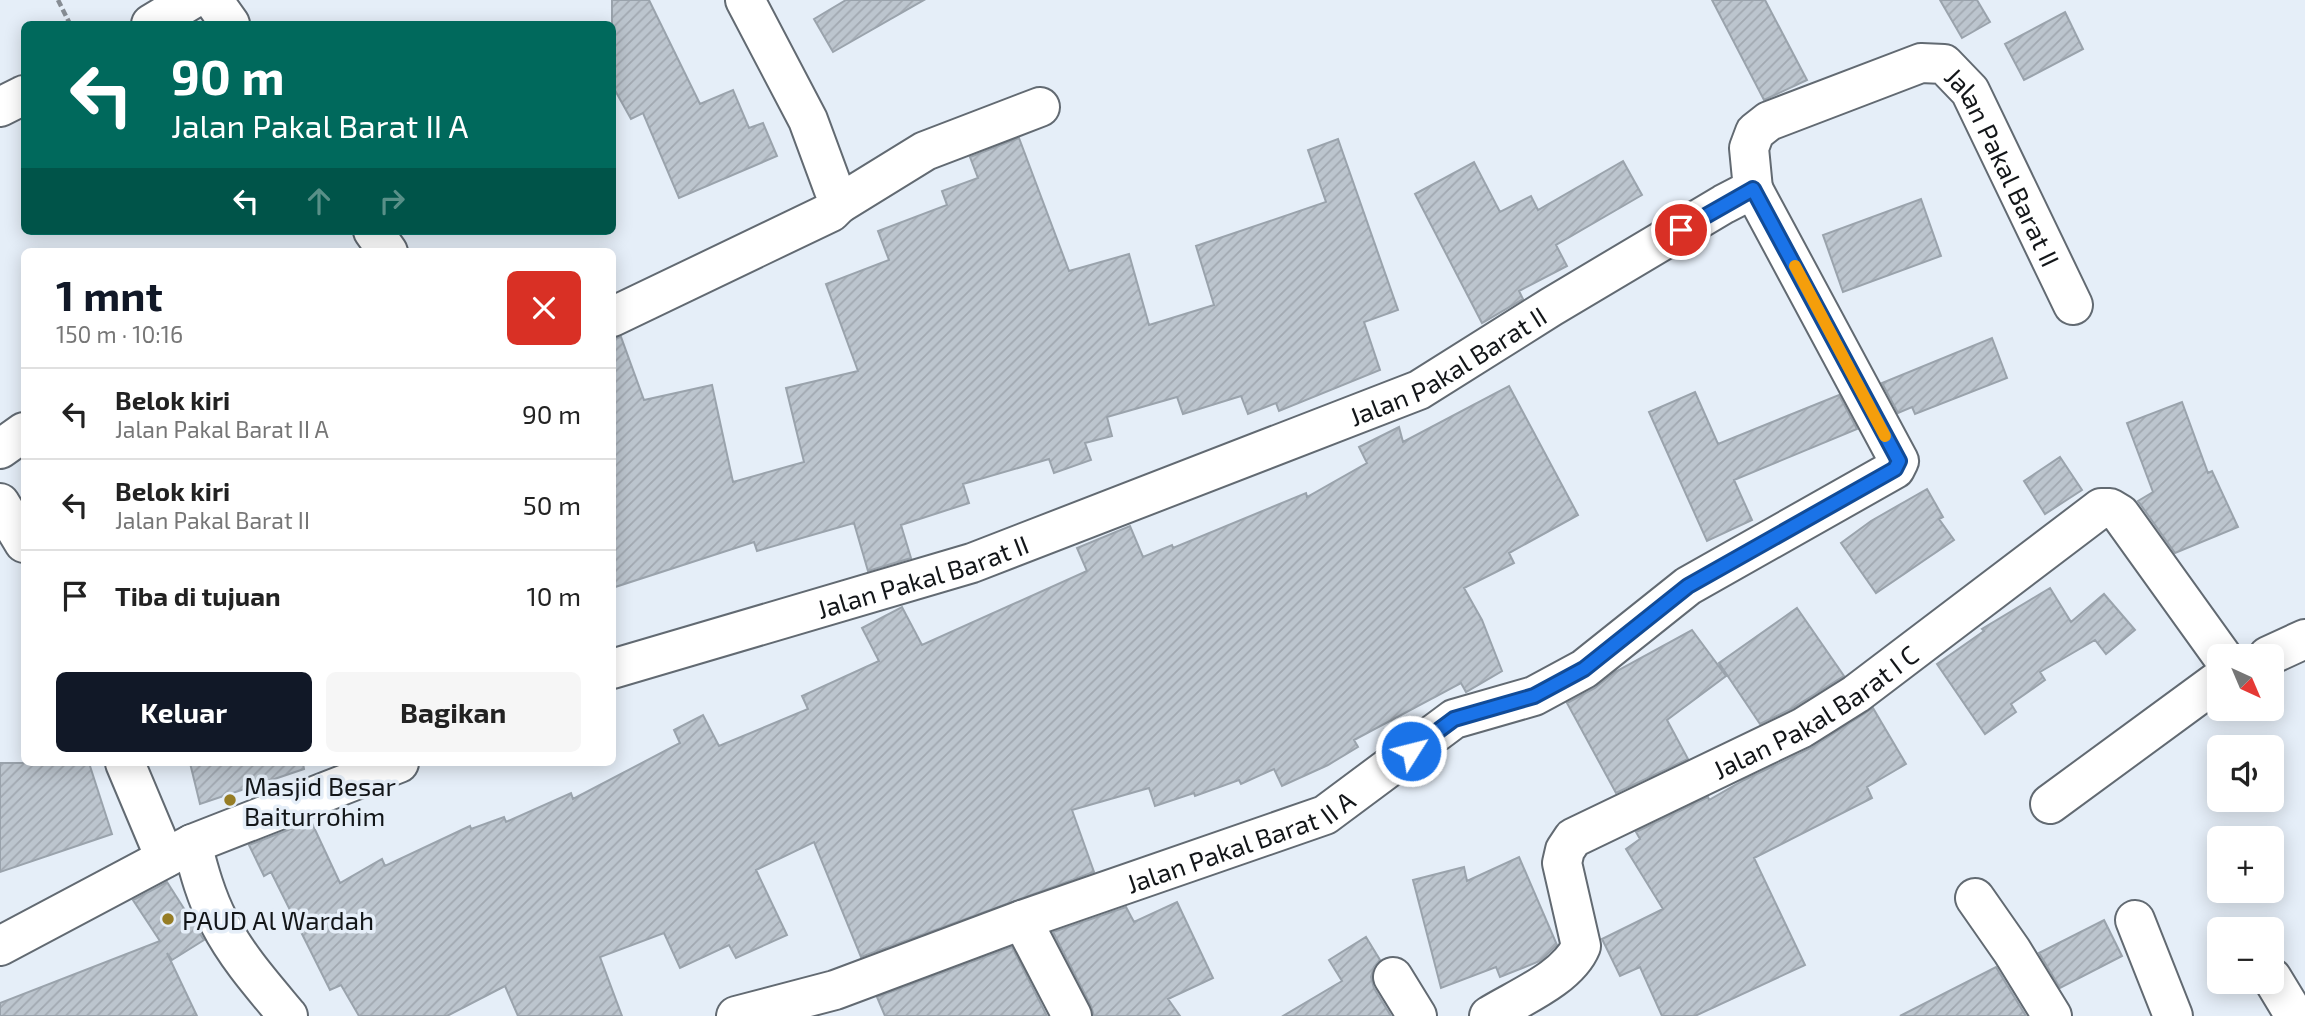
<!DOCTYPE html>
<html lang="id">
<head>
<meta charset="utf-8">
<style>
  :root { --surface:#fff; --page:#f6f6f6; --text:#222; --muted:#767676; --line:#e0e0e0; --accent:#111827 }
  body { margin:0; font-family:"Exo 2",sans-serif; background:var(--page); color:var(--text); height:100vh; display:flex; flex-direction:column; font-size:26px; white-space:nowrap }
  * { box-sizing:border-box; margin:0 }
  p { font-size:23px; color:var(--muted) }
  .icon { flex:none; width:38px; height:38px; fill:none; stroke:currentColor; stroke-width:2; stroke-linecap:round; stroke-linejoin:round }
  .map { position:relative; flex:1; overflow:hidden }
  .drawer { position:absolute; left:21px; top:248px; width:595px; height:518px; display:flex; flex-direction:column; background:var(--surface); border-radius:10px; box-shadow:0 4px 18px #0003 }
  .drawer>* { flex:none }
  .hud { position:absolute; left:21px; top:21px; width:595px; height:214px; border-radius:10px; box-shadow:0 4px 18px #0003; background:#00695c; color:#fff; overflow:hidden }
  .needle { width:46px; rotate:136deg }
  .controls { position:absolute; left:2207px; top:644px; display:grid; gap:14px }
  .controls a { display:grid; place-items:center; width:77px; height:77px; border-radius:10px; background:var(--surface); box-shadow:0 4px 18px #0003; font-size:35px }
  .pin { position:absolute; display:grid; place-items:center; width:60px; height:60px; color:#fff; margin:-30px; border:4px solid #fff; border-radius:50%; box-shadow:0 2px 7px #0007 }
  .me { position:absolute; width:77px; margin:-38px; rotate:54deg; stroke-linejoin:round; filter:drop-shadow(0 0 5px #0008) }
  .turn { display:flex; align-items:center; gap:24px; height:147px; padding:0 35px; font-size:32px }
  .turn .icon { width:91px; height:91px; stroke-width:2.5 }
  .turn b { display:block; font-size:49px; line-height:60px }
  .lanes { display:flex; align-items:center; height:66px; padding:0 35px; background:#0003; justify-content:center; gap:35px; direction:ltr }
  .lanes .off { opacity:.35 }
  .round { display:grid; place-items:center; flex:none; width:74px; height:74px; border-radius:10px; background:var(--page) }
  .head { display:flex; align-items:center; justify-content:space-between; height:119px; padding:0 35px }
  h1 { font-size:42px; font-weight:700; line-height:52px; color:var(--accent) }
  .cta { display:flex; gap:14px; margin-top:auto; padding:14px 35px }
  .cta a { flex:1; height:80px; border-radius:10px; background:var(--accent); color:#fff; font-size:28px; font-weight:700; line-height:80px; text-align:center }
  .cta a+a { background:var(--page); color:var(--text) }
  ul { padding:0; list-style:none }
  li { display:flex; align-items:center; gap:21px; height:91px; padding:0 35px; border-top:2px solid var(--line) }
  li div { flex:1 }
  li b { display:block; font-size:26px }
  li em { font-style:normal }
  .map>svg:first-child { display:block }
  .building { fill:url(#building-hatch); stroke:#9aa3ac; stroke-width:2 }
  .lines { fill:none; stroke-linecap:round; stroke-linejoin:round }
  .minor-casing { stroke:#626a72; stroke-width:42 }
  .path { stroke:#878d94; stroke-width:4.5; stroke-dasharray:7 3.5; stroke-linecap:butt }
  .minor { stroke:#fff; stroke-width:38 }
  .route-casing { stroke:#114b97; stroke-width:18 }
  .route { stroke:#1a73e8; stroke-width:12 }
  .slow { stroke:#f59e0b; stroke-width:12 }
  .poi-dot { fill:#967d25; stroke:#e5eef8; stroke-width:2.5 }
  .labels { text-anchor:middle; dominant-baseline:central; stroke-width:7; stroke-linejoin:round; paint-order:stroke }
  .street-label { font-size:26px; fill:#131619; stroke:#e5eef8 }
  .poi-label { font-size:26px; fill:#131619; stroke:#e5eef8; text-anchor:start }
</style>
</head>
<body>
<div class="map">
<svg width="2305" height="1016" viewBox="0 0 2305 1016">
  <defs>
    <pattern id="building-hatch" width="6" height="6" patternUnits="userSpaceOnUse" patternTransform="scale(1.75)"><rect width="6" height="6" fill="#bcc5ce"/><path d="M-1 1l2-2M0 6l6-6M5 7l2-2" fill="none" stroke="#a1a8b0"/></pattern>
  </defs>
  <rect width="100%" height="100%" fill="#e5eef8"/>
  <path class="building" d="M612,0H649L700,104L733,90L749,128L763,123L777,156L679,198L643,113L631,119L612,85Z
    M846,0H924L833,52L814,19Z
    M1712,0H1765L1807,80L1764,100Z
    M1940,0H1977L1990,22L1962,38Z
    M2065,12L2083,49L2024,80L2005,44Z
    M1019,138L1069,271L1129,254L1149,325L1214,305L1196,246L1326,202L1308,150L1338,139L1398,310L1364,322L1380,370L1279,411L1276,403L1248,414L1241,396L1183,414L1177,397L1107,417L1112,436L1085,443L1091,460L1054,473L1049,459L963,484L969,503L901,525L911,558L868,571L854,523L757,551L754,542L612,588V339L621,337L644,400L712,385L733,482L804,462L786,388L858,371L826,284L889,260L878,231L947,205L942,191L978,178L970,157Z
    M1623,161L1642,195L1556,245L1567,266L1519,291L1523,299L1482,323L1415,194L1474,162L1500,212L1531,196L1538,210Z
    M1921,199L1941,256L1843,292L1823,235Z
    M1992,338L2007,378L1915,414L1912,407L1898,413L1882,383Z
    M1509,386L1578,515L1509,553L1514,563L1464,588L1482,620L1502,671L1466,692L1461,683L1354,740L1358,747L1328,765L1282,786L1274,769L1241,784L1239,780L1195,796L1194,793L1155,806L1149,788L1072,810L1094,872L861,957L814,842L756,870L787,935L736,958L729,945L680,968L664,933L600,957L622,1016H518L505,986L447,1016H359L341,985L330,990L271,872L264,876L249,845L311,821L340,883L382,859L385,866L470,826L471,829L504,817L506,822L571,793L573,799L680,743L674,730L703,715L719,746L808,709L802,696L879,661L862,628L902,607L922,645L1087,571L1077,548L1130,526L1143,557L1172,545L1173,548L1306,493L1307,497L1367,463L1359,447L1399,427L1403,442Z
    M1695,392L1718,444L1839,395L1857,429L1734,480L1752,520L1707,541L1649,412Z
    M2182,402L2208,473L2212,471L2238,527L2175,553L2138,501L2153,492L2127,423Z
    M2060,457L2082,490L2045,514L2024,481Z
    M1927,489L1943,517L1939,519L1954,540L1876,593L1841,543L1871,521Z
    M2050,588L2071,622L2104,594L2135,630L2106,654L2095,640L2040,672L2045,680L2011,704L2016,712L1985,734L1937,664L1984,631L1982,629Z
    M1797,608L1844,676L1791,709L1760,724L1719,663Z
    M1692,630L1726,676L1667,720L1688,759L1616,793L1567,703L1595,688L1615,672Z
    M1873,708L1906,764L1867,787L1872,798L1754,858L1805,965L1695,1016H1662L1640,967L1620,976L1602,939L1663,909L1626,849L1640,839L1636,832L1708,797L1709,800L1744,780L1811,748Z
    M0,763H89L112,834L0,872Z
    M190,763H303L304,769L200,804Z
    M1519,857L1557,945L1540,961L1500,977L1496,967L1441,988L1413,880L1464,867L1467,881Z
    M167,882L204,940L172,960L167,953L197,1016H0V1003L160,941L133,900Z
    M1177,902L1213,978L1168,999L1180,1016H1094L1091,1006L1053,932L1126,907L1134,922Z
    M2104,920L2122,956L2060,988L2039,953Z
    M1366,937L1380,960L1374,967L1371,977L1374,988L1391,1016H1283L1342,981L1329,960Z
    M1012,947L1047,1016H885L877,997Z
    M1996,967L2026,1016H1900Z"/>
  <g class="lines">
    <defs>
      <g id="minor">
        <path d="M213,0L230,24"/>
        <path d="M151,24L191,0"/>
        <path d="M0,107L24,95"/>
        <path d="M839,204L925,151L1040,107"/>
        <path d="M373,231L388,252"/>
        <path d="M612,317L831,212L839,204L808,120L745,0"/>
        <path d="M0,449L24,432"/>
        <path d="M0,503L24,543"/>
        <path d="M2268,656L2305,639"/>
        <path id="s1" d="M612,669L972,563L1419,390L1551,307L1724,204L1753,189L1749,148L1755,132L1769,121L1921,63L1944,64L1970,91L2073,305"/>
        <path d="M125,763L165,858"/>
        <path d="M2050,804L2219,680"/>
        <path d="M192,844C199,871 206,897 219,922C237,957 263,986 288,1016"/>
        <path d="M1975,898L2012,951L2052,1016"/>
        <path d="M1022,920L1072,1016"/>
        <path d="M2135,920L2173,1016"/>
        <path d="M0,946L192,844L399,763"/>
        <path d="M1393,977L1417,1016"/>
        <path d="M2272,978L2295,1016"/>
        <path id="s2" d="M736,1016L835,990L1022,920L1325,815L1454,719L1534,696L1584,669L1688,586L1895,469L1899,461L1753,189"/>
        <path id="s3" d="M1489,1016C1518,998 1568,978 1581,946L1562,863L1565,850L1573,838L1802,728L1856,694L2101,508H2110L2120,514L2222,656"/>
      </g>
    </defs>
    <use href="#minor" class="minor-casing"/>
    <path class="path" d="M58,0L70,24"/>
    <use href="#minor" class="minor"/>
  </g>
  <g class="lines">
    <defs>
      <path id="route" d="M1411,751L1454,719L1534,696L1584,669L1688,586L1895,469L1899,461L1753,189L1681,230"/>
    </defs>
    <use href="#route" class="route-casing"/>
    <use href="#route" class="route"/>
    <path class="slow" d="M1795,266L1885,436"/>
  </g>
  <g class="poi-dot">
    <circle cx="230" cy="800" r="7"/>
    <circle cx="168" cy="919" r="7"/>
  </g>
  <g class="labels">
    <g class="street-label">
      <text stroke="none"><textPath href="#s1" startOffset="1626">Jalan Pakal Barat II</textPath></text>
      <text stroke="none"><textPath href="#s1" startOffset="891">Jalan Pakal Barat II</textPath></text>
      <text stroke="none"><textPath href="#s1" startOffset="324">Jalan Pakal Barat II</textPath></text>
      <text stroke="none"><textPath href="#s3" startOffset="504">Jalan Pakal Barat I C</textPath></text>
      <text stroke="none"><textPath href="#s2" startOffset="534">Jalan Pakal Barat II A</textPath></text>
    </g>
    <g class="poi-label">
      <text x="244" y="785">Masjid Besar<tspan x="244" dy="30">Baiturrohim</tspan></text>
      <text x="182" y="919">PAUD Al Wardah</text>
    </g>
  </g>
</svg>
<div class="controls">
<a><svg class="needle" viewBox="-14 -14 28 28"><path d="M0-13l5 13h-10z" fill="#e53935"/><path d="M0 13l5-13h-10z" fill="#767676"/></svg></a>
<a><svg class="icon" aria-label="sound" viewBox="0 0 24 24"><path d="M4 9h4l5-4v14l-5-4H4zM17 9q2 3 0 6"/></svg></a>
<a>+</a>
<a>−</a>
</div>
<div class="pin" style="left:1681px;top:230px;background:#d93025"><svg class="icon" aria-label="arrive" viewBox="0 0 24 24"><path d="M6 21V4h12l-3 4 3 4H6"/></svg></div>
<svg class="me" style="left:1411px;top:751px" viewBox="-20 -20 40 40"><circle r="17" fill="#1a73e8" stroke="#fff" stroke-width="3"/><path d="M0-11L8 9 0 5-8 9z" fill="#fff"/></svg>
<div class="hud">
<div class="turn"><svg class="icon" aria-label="left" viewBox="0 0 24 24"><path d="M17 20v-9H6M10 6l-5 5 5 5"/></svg><div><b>90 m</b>Jalan Pakal Barat II A</div></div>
<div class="lanes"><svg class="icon" aria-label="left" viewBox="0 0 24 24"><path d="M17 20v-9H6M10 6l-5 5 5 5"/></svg><svg class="icon off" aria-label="ahead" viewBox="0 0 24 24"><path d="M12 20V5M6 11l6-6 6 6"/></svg><svg class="icon off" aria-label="right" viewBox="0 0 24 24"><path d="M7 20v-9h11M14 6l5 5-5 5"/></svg></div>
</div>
<section class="drawer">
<div class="head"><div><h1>1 mnt</h1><p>150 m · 10:16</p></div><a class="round" style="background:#d93025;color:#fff"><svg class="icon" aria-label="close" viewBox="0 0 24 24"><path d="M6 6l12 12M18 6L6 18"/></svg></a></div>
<ul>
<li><svg class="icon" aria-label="left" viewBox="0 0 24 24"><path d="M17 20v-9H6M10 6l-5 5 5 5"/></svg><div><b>Belok kiri</b><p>Jalan Pakal Barat II A</p></div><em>90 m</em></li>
<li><svg class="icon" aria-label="left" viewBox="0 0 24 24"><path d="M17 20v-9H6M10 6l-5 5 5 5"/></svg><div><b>Belok kiri</b><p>Jalan Pakal Barat II</p></div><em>50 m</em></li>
<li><svg class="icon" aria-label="arrive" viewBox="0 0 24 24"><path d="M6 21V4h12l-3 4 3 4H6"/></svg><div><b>Tiba di tujuan</b></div><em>10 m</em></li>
</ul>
<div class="cta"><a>Keluar</a><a>Bagikan</a></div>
</section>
</div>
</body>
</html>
